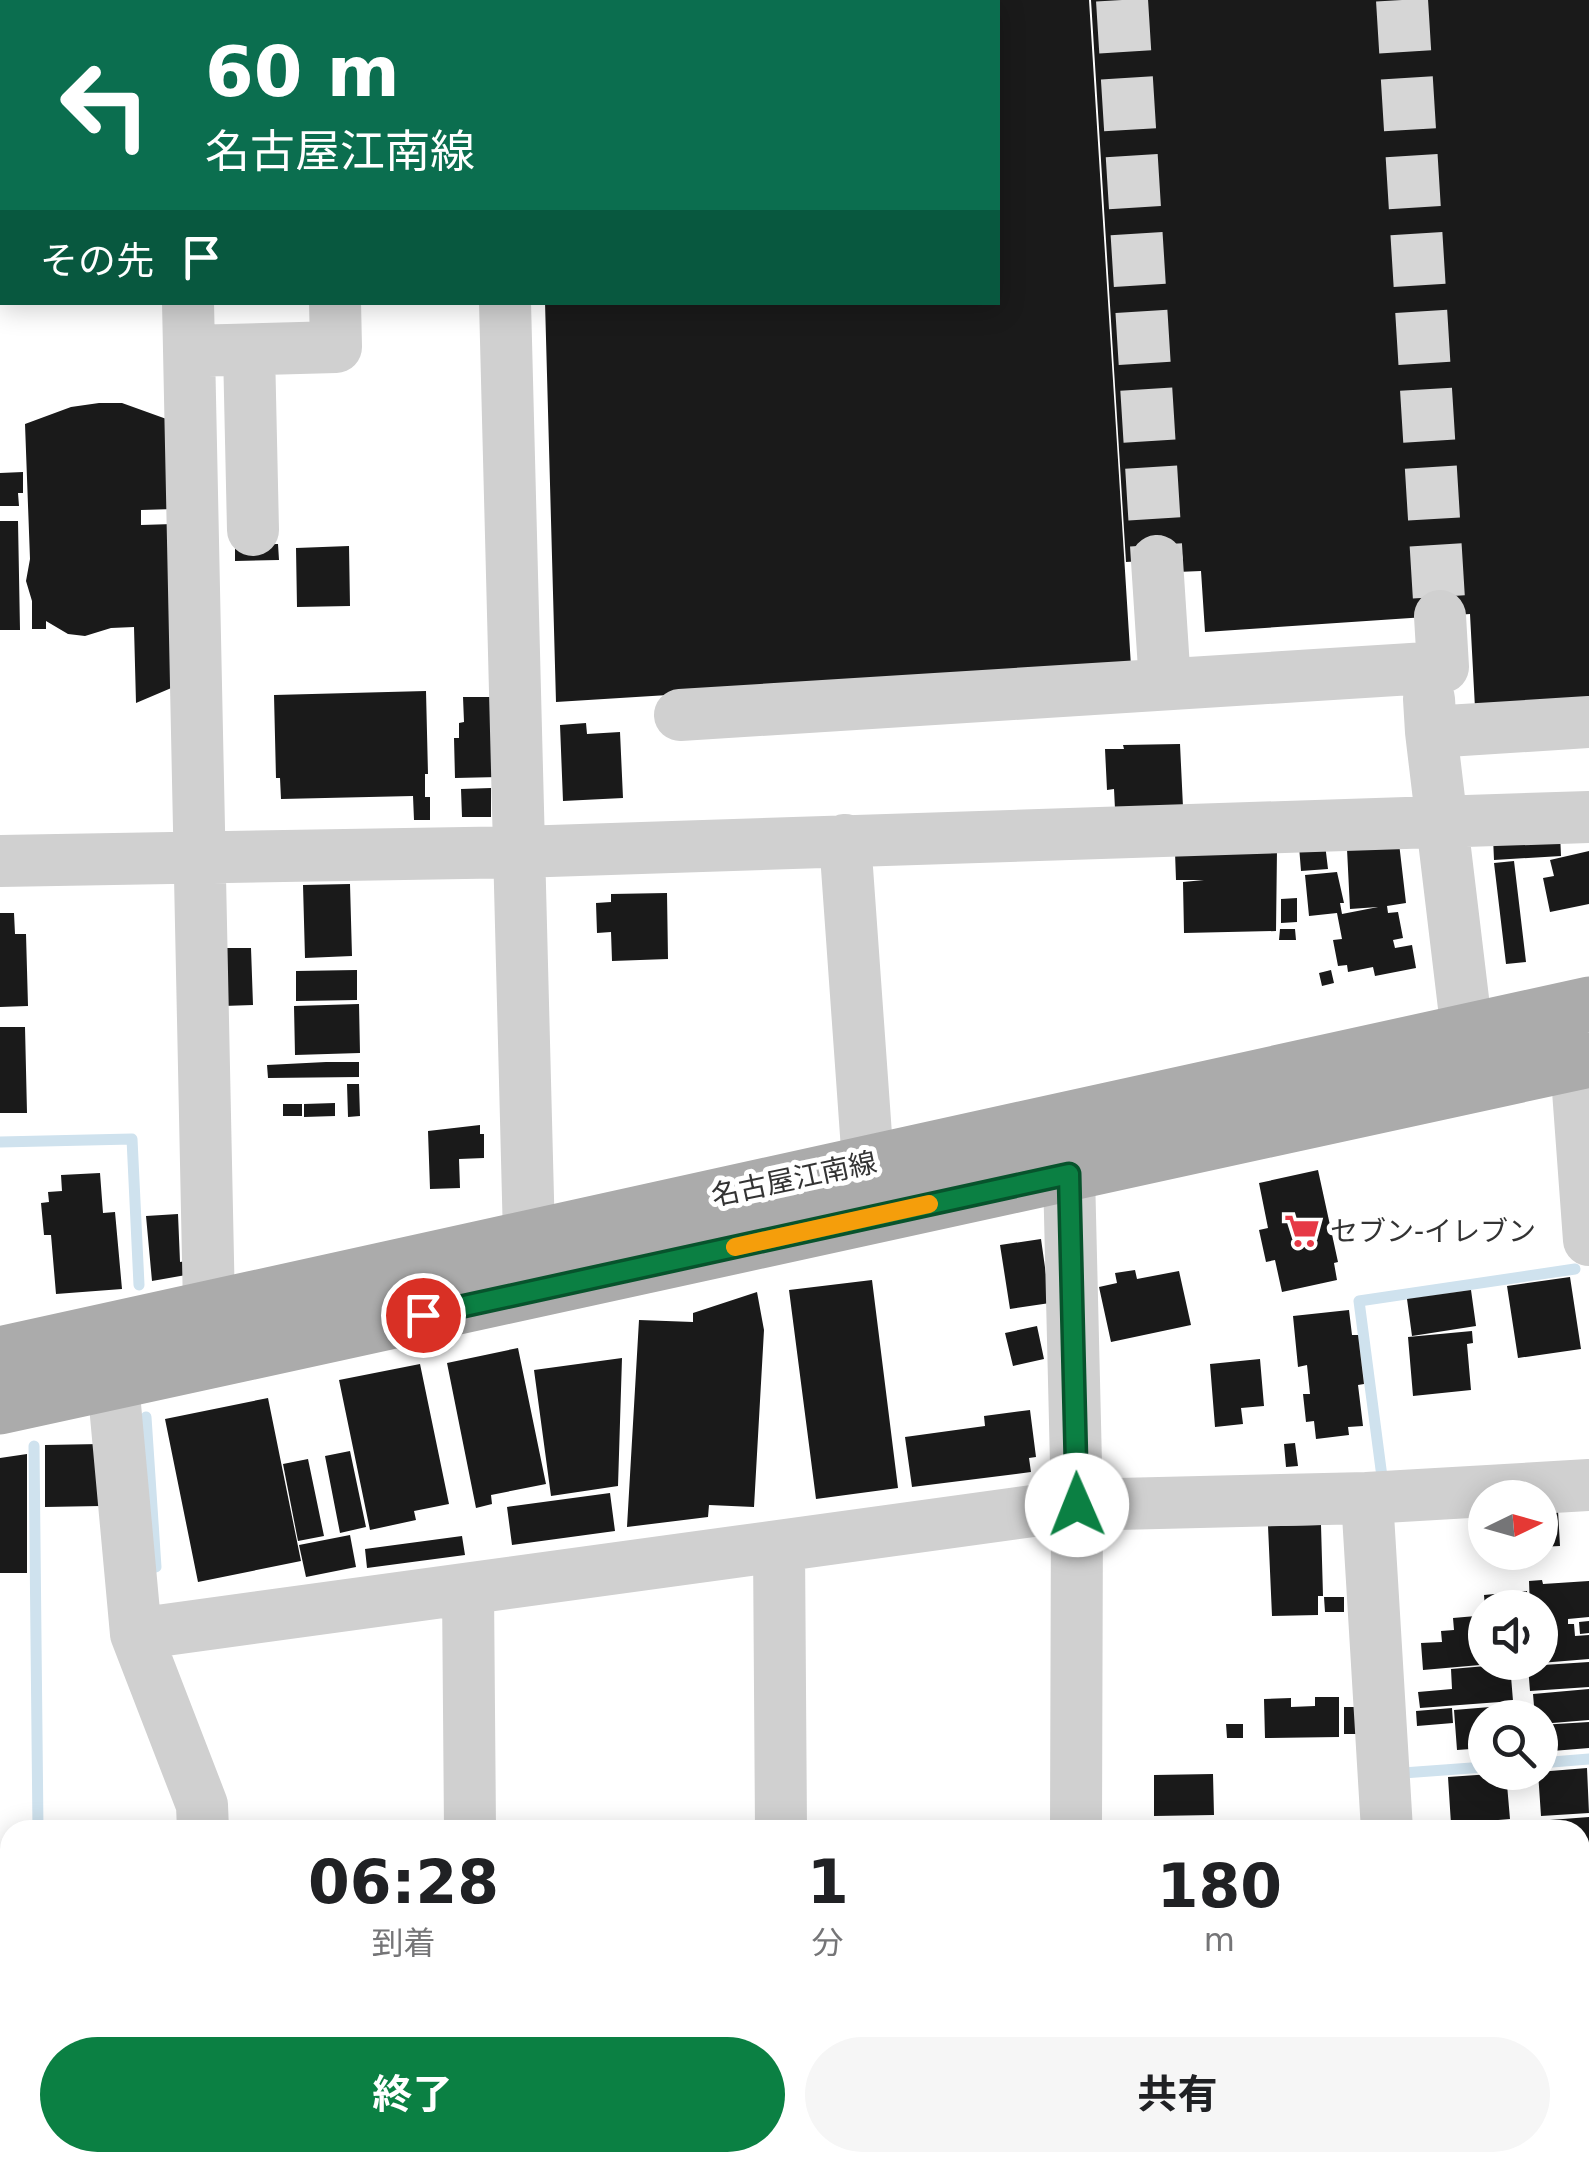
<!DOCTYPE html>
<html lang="ja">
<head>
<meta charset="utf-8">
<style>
  :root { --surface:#fff; --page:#f6f6f6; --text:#202124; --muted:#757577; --accent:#0b8043 }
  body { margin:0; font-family:"DejaVu Sans","Noto Sans JP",sans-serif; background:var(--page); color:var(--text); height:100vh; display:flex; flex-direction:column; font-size:38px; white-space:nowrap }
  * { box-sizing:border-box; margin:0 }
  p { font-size:32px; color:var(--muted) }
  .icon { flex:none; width:55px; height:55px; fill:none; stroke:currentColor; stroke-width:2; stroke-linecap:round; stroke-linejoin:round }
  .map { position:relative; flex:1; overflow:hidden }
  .drawer { position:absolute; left:0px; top:1820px; width:1590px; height:352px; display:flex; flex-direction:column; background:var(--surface); border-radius:30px 30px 0 0; box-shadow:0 5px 25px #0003 }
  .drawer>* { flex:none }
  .guide { position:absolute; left:0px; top:0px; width:1000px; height:305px; box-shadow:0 5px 25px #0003; background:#0b6e4f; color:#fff; overflow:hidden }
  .needle { width:65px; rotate:85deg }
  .tools { position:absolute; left:1468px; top:1480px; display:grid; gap:20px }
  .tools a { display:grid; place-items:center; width:90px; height:90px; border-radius:50%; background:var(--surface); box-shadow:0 5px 25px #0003; font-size:50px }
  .pin { position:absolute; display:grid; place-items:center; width:85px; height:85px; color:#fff; margin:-42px; border:5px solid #fff; border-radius:50%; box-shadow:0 2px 10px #0007 }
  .me { position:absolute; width:110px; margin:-55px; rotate:359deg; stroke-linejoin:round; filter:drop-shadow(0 0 8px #0008) }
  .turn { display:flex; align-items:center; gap:35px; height:210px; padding:0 40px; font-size:45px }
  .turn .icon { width:130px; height:130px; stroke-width:2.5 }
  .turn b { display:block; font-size:70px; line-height:85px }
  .then { display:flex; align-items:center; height:95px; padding:0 40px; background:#0003; gap:20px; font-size:38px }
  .eta { display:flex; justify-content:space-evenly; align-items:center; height:170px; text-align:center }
  .eta b { font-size:60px; font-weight:700; line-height:70px }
  .primary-button { display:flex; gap:20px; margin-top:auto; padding:20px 40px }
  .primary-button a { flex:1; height:115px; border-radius:60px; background:var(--accent); color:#fff; font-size:40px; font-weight:700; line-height:115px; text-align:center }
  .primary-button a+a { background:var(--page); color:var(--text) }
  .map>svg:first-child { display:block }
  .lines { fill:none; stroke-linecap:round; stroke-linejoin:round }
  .stream { stroke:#cfe2ee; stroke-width:11 }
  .building { fill:#1a1a1a }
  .minor-tunnel { stroke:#d6d6d6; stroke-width:52; stroke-dasharray:52 26; stroke-linecap:butt }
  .minor { stroke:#d0d0d0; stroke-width:52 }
  .major { stroke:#ababab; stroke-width:55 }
  .route-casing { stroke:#07532c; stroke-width:25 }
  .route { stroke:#0b8043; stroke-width:18 }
  .slow { stroke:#f59e0b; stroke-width:18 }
  .labels { text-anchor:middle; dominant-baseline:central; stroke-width:10; stroke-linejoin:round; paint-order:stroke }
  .street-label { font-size:28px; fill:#333; stroke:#fff }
  .poi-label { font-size:28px; fill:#333; stroke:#fff; text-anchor:start }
</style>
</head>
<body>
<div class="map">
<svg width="1589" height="2171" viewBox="0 0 1589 2171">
  <rect width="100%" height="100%" fill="#fff"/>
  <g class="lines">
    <path class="stream" d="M0,1142L132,1139L139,1285
      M146,1417L156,1567
      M34,1446L38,1830
      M1378,1477H1382L1359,1301L1575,1269
      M1540,1763L1589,1759
      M1403,1773L1485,1767
      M41,2162V2171"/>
  </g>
  <path class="building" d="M998,0H1089L1131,666L556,702L545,302H998Z
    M1091,0H1589V701L1475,708L1470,614L1205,632L1201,571L1177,572L1176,559L1126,562Z
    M99,403H122L172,421L174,509L141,510V525L173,524L176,686L136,703L134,627L111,628L85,636L68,634L46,621V629H32V601L26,581L30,559L25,424L71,407Z
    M23,472V493H18L19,506H0V473Z
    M0,521H18L20,630H0Z
    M278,544L279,560L235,561V545Z
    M349,546L350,606L297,607L296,548Z
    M426,691L428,774H425V797H430V820H414L413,796L281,799L280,778H276L274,695Z
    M463,697H497L499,777L455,778L454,738H459V723L464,722Z
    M586,723L587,734L620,732L623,798L563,801L560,725Z
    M1180,744L1183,807L1115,809L1114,789L1107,790L1105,749H1124L1123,745Z
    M491,788V817H462L461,789Z
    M1560,833L1561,856L1494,860L1493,837Z
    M1399,843L1406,903L1387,906L1388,913L1398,912L1403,938L1393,940L1395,948L1412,945L1416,968L1375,976L1373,967L1348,972L1347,965L1338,966L1333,940L1342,939L1337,913L1309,916L1305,875L1337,872L1344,903H1340L1342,914L1378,907L1350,909L1347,849Z
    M1325,844L1328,869L1301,871L1299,846Z
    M1277,849L1276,931L1184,933L1183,882L1204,880H1176L1175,852Z
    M1589,851V904L1550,912L1543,878L1554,876L1550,860Z
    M1514,861L1526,962L1506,964L1494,863Z
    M350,884L352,956L305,958L303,885Z
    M667,893L668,959L612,961L611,932L597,933L596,903L611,902V894Z
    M1297,898V922L1281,923V899Z
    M0,913H14L15,934H26L28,1006L0,1007Z
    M1280,929H1295L1296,940H1279Z
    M222,948H251L253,1005L223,1006Z
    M357,970V1000L296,1001V971Z
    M1331,970L1334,983L1322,986L1319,973Z
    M359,1004L360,1053L295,1055L294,1006Z
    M0,1027H25L27,1113H0Z
    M326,1062H359V1077L268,1078L267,1065Z
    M347,1084H359L360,1116L348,1117Z
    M335,1103V1116L304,1117V1104Z
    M283,1104H302V1116H283Z
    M480,1125V1134H484V1158L459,1159L460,1188L430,1189L428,1131Z
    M1318,1170L1338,1262L1334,1263L1337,1280L1282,1292L1275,1260L1266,1262L1259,1230L1268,1228L1259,1183Z
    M100,1173L103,1213L115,1212L122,1289L56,1294L51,1235H44L41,1203L49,1202L48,1192L62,1191L61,1175Z
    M178,1214L180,1262L187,1261L186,1275L152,1281L146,1216Z
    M1041,1239L1050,1303L1010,1309L1000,1245Z
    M1135,1270L1137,1279L1179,1271L1191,1325L1111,1342L1099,1287L1117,1283L1115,1273Z
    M1570,1277L1581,1349L1518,1358L1507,1286Z
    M872,1280L898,1488L816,1499L789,1290Z
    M1471,1290L1476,1326L1412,1336L1407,1299Z
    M757,1292L764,1330L754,1507L709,1505L708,1517L627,1527L639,1320L693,1322V1313Z
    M1349,1310L1352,1335H1358L1364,1384L1358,1385L1363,1426L1348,1427L1349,1435L1316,1439L1314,1421L1306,1422L1303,1394H1310L1307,1365L1298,1367L1293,1316Z
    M1037,1326L1044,1359L1013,1366L1005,1333Z
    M1472,1331L1473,1343L1467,1344L1471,1390L1413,1396L1408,1337Z
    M518,1348L546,1484L491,1495L492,1504L476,1508L447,1363Z
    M622,1358L618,1486L551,1496L534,1370Z
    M1260,1359L1264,1406L1241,1408L1243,1424L1215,1427L1210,1364Z
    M420,1364L449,1504L414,1511L416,1520L370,1530L339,1380Z
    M268,1398L301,1561L198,1582L165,1419Z
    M1030,1410L1036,1457L1029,1458L1031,1472L912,1487L905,1437L985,1426L984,1416Z
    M1295,1443L1298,1466L1286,1467L1284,1444Z
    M100,1444L101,1506L45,1507V1445Z
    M350,1451L366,1527L340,1533L325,1456Z
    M27,1454V1573H0V1458Z
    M308,1459L324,1536L298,1541L283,1464Z
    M610,1493L615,1531L512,1545L507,1507Z
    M1558,1510L1560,1546L1540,1547V1511Z
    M1321,1525L1323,1596H1318V1615L1272,1616L1268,1526Z
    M350,1535L356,1567L306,1577L299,1545Z
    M462,1536L465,1555L367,1568L365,1549Z
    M1542,1580L1543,1584L1589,1581V1617L1568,1619V1624H1574L1575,1636L1589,1635V1659L1540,1663V1608H1530L1529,1581Z
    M1527,1591L1528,1608H1485L1484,1595Z
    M1324,1597H1344V1612H1325Z
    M1476,1616L1480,1665L1423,1670L1421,1643L1442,1642L1441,1631L1454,1630L1453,1618Z
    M1589,1621V1633L1580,1634L1579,1622Z
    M1589,1662V1687L1530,1691L1528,1666Z
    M1510,1664L1513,1701L1420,1708L1418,1692L1452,1689L1451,1669Z
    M1589,1689V1720L1540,1724V1718H1535L1533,1694Z
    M1315,1697H1339V1737L1265,1738L1264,1699L1291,1698V1707L1315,1706Z
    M1514,1705L1515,1718H1485V1748L1457,1750L1454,1710Z
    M1344,1707H1360V1734H1344Z
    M1452,1708L1453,1723L1417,1726L1416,1711Z
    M1589,1722V1748L1540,1752V1725Z
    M1226,1724H1243V1738H1227Z
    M1587,1768L1589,1813L1541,1816L1538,1772Z
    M1506,1773L1510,1819L1451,1824L1448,1777Z
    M1213,1774L1214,1815L1154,1816V1775Z
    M1589,1817V1865H1580V1830H1538L1537,1821Z
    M1510,1821L1511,1830H1468V1825Z
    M1589,1868V1892H1580V1869Z
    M1589,1912V1937L1580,1938V1913Z
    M1589,1939V1977L1580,1978V1940Z
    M1589,2006V2079H1583L1580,2007Z
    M1589,2132V2167L1583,2168L1580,2133Z
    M563,2162H587L586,2171L562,2168Z
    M607,2162H650L667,2166L666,2171H606Z
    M1115,2162H1148L1149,2171H1115Z
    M1179,2162H1227L1228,2171H1179Z
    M1259,2162H1302L1303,2171H1260Z
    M1326,2162H1371L1372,2171H1321Z
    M1413,2162H1460V2171H1413Z
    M1465,2162H1549L1550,2167L1527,2168V2171H1465Z"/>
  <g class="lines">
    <path class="minor-tunnel" d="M1122,0L1157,561
      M1402,0L1440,616"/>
    <path class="minor" d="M181,0V2
      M498,0V2
      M188,302L209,1307
      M505,302L529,1237
      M249,350L253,530
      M189,351L336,347L335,302
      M1157,561L1165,684
      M1429,699L1431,732L1589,722
      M680,715L1443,667L1440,616
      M1431,732L1472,1074
      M845,840L868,1163
      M0,861L519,852L1589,817
      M1576,1063L1589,1240
      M1069,1174L1077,1505L1076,1830
      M113,1383L136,1634L202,1805L203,1830
      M1367,1498L1387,1830
      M779,1546L781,1830
      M468,1589L470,1830
      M136,1634L1077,1505L1367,1498L1589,1485
      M1580,1992L1589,1991
      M1580,2096L1589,2095
      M206,2162V2171
      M747,2162L783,2169L854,2162
      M935,2162V2171
      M1087,2162V2171
      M1244,2162L1245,2171
      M1389,2162L1390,2171
      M450,2171L454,2162"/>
    <path class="major" d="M0,1354L1589,1004
      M0,1407L1589,1060"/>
  </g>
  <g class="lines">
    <defs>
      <path id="route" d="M423,1315L1069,1174L1077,1505"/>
    </defs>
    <use href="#route" class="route-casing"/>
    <use href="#route" class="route"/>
    <path class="slow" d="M735,1247L929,1204"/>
  </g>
  <defs>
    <symbol id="supermarket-bare" viewBox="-9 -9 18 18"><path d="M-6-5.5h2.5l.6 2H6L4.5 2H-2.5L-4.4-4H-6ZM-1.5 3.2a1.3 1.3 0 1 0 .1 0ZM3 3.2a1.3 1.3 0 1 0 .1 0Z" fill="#e63946" stroke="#fff" stroke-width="2.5" paint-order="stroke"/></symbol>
  </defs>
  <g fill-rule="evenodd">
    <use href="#supermarket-bare" x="1277" y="1206" width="50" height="50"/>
  </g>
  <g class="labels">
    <g class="street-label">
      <text transform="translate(794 1179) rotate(-12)">名古屋江南線</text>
    </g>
    <g class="poi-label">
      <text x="1330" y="1231">セブン-イレブン</text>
    </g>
  </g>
</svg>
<div class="tools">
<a><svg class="needle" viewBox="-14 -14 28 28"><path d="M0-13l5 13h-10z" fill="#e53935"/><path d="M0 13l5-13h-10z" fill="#757577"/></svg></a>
<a><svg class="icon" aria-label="sound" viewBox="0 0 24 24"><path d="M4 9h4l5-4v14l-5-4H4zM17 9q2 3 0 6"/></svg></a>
<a><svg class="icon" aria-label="search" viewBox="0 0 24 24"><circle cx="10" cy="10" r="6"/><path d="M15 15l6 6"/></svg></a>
</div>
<div class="pin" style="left:423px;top:1315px;background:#d93025"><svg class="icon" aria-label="arrive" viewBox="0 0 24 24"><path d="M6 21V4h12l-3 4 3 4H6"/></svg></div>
<svg class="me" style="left:1077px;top:1505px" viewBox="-20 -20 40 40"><circle r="19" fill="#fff"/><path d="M0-13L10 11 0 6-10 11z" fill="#0b8043"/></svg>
<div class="guide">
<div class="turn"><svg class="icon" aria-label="left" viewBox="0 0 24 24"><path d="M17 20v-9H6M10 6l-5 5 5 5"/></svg><div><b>60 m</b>名古屋江南線</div></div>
<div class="then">その先<svg class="icon" aria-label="arrive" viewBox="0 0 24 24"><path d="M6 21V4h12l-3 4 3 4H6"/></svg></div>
</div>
<section class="drawer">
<div class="eta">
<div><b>06:28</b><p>到着</p></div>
<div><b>1</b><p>分</p></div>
<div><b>180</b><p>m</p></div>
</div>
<div class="primary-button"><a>終了</a><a>共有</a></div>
</section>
</div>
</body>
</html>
